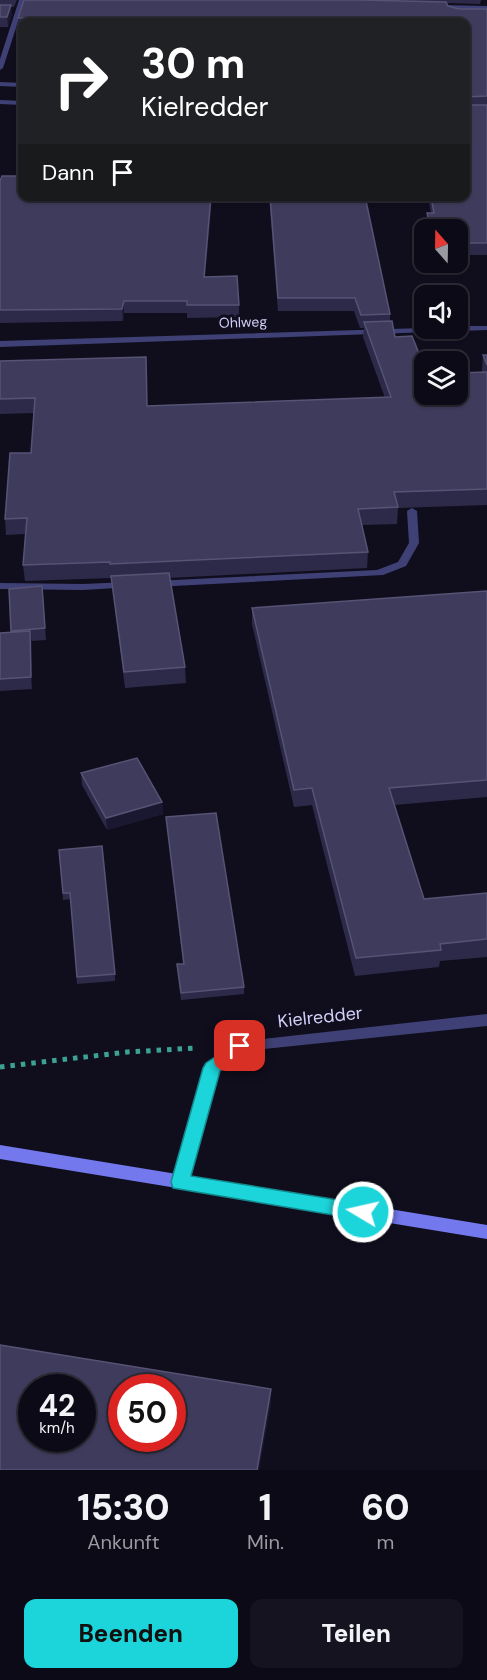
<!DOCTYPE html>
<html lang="de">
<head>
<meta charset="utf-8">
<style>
  :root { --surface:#0c0a16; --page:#15131f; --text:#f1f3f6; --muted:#9a9aa1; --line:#2c2b35; --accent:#1cd5da }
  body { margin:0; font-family:"DM Sans",sans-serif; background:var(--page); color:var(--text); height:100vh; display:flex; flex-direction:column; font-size:22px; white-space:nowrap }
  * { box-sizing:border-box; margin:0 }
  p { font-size:20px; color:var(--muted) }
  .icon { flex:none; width:33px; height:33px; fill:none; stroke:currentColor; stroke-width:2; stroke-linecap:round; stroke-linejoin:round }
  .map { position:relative; height:1470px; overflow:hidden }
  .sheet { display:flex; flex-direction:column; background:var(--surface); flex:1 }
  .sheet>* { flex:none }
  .guide { position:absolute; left:18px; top:18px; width:452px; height:183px; border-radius:12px; box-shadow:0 2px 4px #0004,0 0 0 2px var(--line); background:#202124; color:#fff; overflow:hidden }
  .needle { width:39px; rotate:340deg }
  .fabs { position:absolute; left:414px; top:219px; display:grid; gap:12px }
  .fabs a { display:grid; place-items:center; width:54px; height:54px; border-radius:12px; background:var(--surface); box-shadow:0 2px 4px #0004,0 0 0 2px var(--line); font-size:30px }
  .speed { position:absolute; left:18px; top:1374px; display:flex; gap:12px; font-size:30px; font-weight:700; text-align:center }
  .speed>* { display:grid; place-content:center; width:78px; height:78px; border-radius:50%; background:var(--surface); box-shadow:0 2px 4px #0004,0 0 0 2px var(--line); line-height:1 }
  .speed small { font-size:15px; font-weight:400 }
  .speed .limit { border:9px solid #d22; background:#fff; color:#111 }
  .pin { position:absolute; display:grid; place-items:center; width:51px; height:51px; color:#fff; margin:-26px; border-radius:12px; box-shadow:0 3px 9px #0006 }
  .me { position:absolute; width:66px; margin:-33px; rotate:279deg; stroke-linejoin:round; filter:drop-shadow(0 0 4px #0008) }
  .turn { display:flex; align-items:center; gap:21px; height:126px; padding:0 24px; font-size:27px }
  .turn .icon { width:78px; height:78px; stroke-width:2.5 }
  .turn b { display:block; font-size:42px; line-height:51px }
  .then { display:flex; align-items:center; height:57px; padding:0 24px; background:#0003; gap:12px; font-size:22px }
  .eta { display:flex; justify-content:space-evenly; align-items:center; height:102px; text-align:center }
  .eta b { font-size:36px; font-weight:800; line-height:42px }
  .cta { display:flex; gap:12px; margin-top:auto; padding:12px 24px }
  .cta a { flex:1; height:69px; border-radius:12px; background:var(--accent); color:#111; font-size:24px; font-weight:800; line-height:69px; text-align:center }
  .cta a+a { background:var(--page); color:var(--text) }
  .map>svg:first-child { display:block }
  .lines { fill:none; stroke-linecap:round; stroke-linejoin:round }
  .path { stroke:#3ca294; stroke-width:5; stroke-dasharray:4.5 6; stroke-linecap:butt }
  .lane { fill:#3f4176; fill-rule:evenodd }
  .street { fill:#3f4176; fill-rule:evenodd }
  .secondary { fill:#7379ed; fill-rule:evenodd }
  .wall { fill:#2d2a49 }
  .shaded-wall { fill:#1a1730 }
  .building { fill:#3f3b5c; stroke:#565375; stroke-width:1.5; fill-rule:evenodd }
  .route { fill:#1cd5da; stroke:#128a8e; stroke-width:1.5 }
  .labels { text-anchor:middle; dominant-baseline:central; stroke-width:6; stroke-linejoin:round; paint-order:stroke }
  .far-street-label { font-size:14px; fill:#d2d0f9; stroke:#100e1d }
  .near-street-label { font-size:18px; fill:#d2d0f9; stroke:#100e1d }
</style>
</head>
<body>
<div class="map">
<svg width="487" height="1470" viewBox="0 0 487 1470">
  <rect width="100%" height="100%" fill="#100e1d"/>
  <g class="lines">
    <path class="path" d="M0,1067L127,1052L196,1048"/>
    <path class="lane" d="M0,82L22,83V87L0,86Z
      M412,508L417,511L419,543L406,566L383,575L154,587L149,584L154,581L377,570L398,562L409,543L407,511Z
      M128,582L132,583L133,585L132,587L83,590L0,589V583L83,584Z"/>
    <path class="street" d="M19,0H25L3,68L0,70V59Z
      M440,5L487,6V10L438,8Z
      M0,100L22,101V105L0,104Z
      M458,326H487V330L0,347V341L424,328H458Z
      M487,1014V1026L245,1051L219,1071L188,1182L186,1187L180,1189L174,1187L172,1182L204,1068L207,1064L236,1042Z"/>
    <path class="secondary" d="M0,1145L487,1225V1239L0,1159Z"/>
  </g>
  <path class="wall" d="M0,0H17L14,7H11L12,14L8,27H0Z
    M24,0H481L480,4L446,3L448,6L459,9H487V255H458V230H428L427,225V213H431L428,196H465V22H22V27H19L18,18Z
    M0,181L22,196H212L205,277L239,305V317L187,318V313H124L123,321L0,323Z
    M269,196H365L390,314V321L395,337L424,394L482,372V370L483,355H487V505L398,508L397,524L362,525L368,552L367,568L169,578L185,667L186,683L125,688L111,578L25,581L23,565L25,534L6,535L5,519L31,453L34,413L0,414V361L147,406L385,398L363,337L364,328H360L354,311H278Z
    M42,586L46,640L31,641L32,689L0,691V633H11L9,589Z
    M487,591V797L394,805L424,899L487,893V957L440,961L439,967L355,976L312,805L294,807L252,624V608Z
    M81,773L162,802L163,814L107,830L82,785Z
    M166,817L244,987V994L181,1000L177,964H183Z
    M59,850L115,974V981L77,984L71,899L63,900Z"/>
  <path class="shaded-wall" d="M11,5L12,14L8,27L7,17Z
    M211,196H212L204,289V277Z
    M124,301V313L123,321L122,309Z
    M30,631L32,643V689L31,677Z
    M162,802L163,814L107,830L106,818Z
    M271,1389V1405L259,1470H257Z"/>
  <path class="building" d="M24,0H362L446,2L448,6L459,9H487V96L465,97V22H56L58,18H18Z
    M0,5H11L7,17H0Z
    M465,100L466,105H487V243H458V230H431L427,213H434L431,196H465Z
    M2,176H22V196H211L204,277L237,276L239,305H187V301H124L122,309L0,310V181Z
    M270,196H365L390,314L361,315L355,298H278Z
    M392,321L395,337L412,336L424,366V394H458V373L487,372V489L394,492L398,507L358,509L368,552L110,564V562L23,565L27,518L5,519L10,453H31L35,398L0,399V361L146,357L147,406L391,397L364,322Z
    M483,355H487V365Z
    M169,573L185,667L124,672L111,576Z
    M42,586L45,628L11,631L9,589Z
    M487,591V780L389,788L424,899L487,893V939L440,944L441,950L356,958L312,788L294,790L252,608Z
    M30,631L31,677L0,679V633Z
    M137,758L162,802L106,818L81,773Z
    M216,813L244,987L181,993L177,964H184L166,817Z
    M102,846L115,974L77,977L70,893H63L59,850Z
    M0,1345L271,1389L257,1470H0ZM32,1388H82V1438H32ZM122,1388H172V1438H122Z"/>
  <path class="route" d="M240,1040L246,1042L249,1046L246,1051L220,1071L191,1176L363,1204L369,1207L372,1212L369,1218L363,1220L173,1188L171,1182L203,1068L206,1063Z"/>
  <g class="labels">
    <g class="far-street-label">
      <text transform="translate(243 322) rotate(-2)">Ohlweg</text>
    </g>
    <g class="near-street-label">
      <text transform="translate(320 1017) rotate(-6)">Kielredder</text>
    </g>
  </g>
</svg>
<div class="fabs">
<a><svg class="needle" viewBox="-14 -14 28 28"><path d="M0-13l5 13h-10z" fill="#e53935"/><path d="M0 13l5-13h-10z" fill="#9a9aa1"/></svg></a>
<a><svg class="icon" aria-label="sound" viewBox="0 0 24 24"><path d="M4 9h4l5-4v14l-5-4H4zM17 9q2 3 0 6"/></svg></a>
<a><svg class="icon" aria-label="layers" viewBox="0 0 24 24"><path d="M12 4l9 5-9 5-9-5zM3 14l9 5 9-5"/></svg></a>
</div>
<div class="speed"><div>42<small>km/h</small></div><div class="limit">50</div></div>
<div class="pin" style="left:240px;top:1046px;background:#d93025"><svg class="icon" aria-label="arrive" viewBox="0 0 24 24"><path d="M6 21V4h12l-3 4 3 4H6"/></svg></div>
<svg class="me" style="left:363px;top:1212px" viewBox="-20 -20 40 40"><circle r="17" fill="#1cd5da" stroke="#fff" stroke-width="3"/><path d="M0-11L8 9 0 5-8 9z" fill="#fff"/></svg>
<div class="guide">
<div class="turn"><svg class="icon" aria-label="right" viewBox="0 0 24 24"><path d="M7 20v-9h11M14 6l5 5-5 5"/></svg><div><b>30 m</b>Kielredder</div></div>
<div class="then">Dann<svg class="icon" aria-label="arrive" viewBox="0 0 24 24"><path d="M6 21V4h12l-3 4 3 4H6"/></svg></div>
</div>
</div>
<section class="sheet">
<div class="eta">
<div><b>15:30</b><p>Ankunft</p></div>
<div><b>1</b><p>Min.</p></div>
<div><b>60</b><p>m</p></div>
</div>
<div class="cta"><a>Beenden</a><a>Teilen</a></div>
</section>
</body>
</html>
